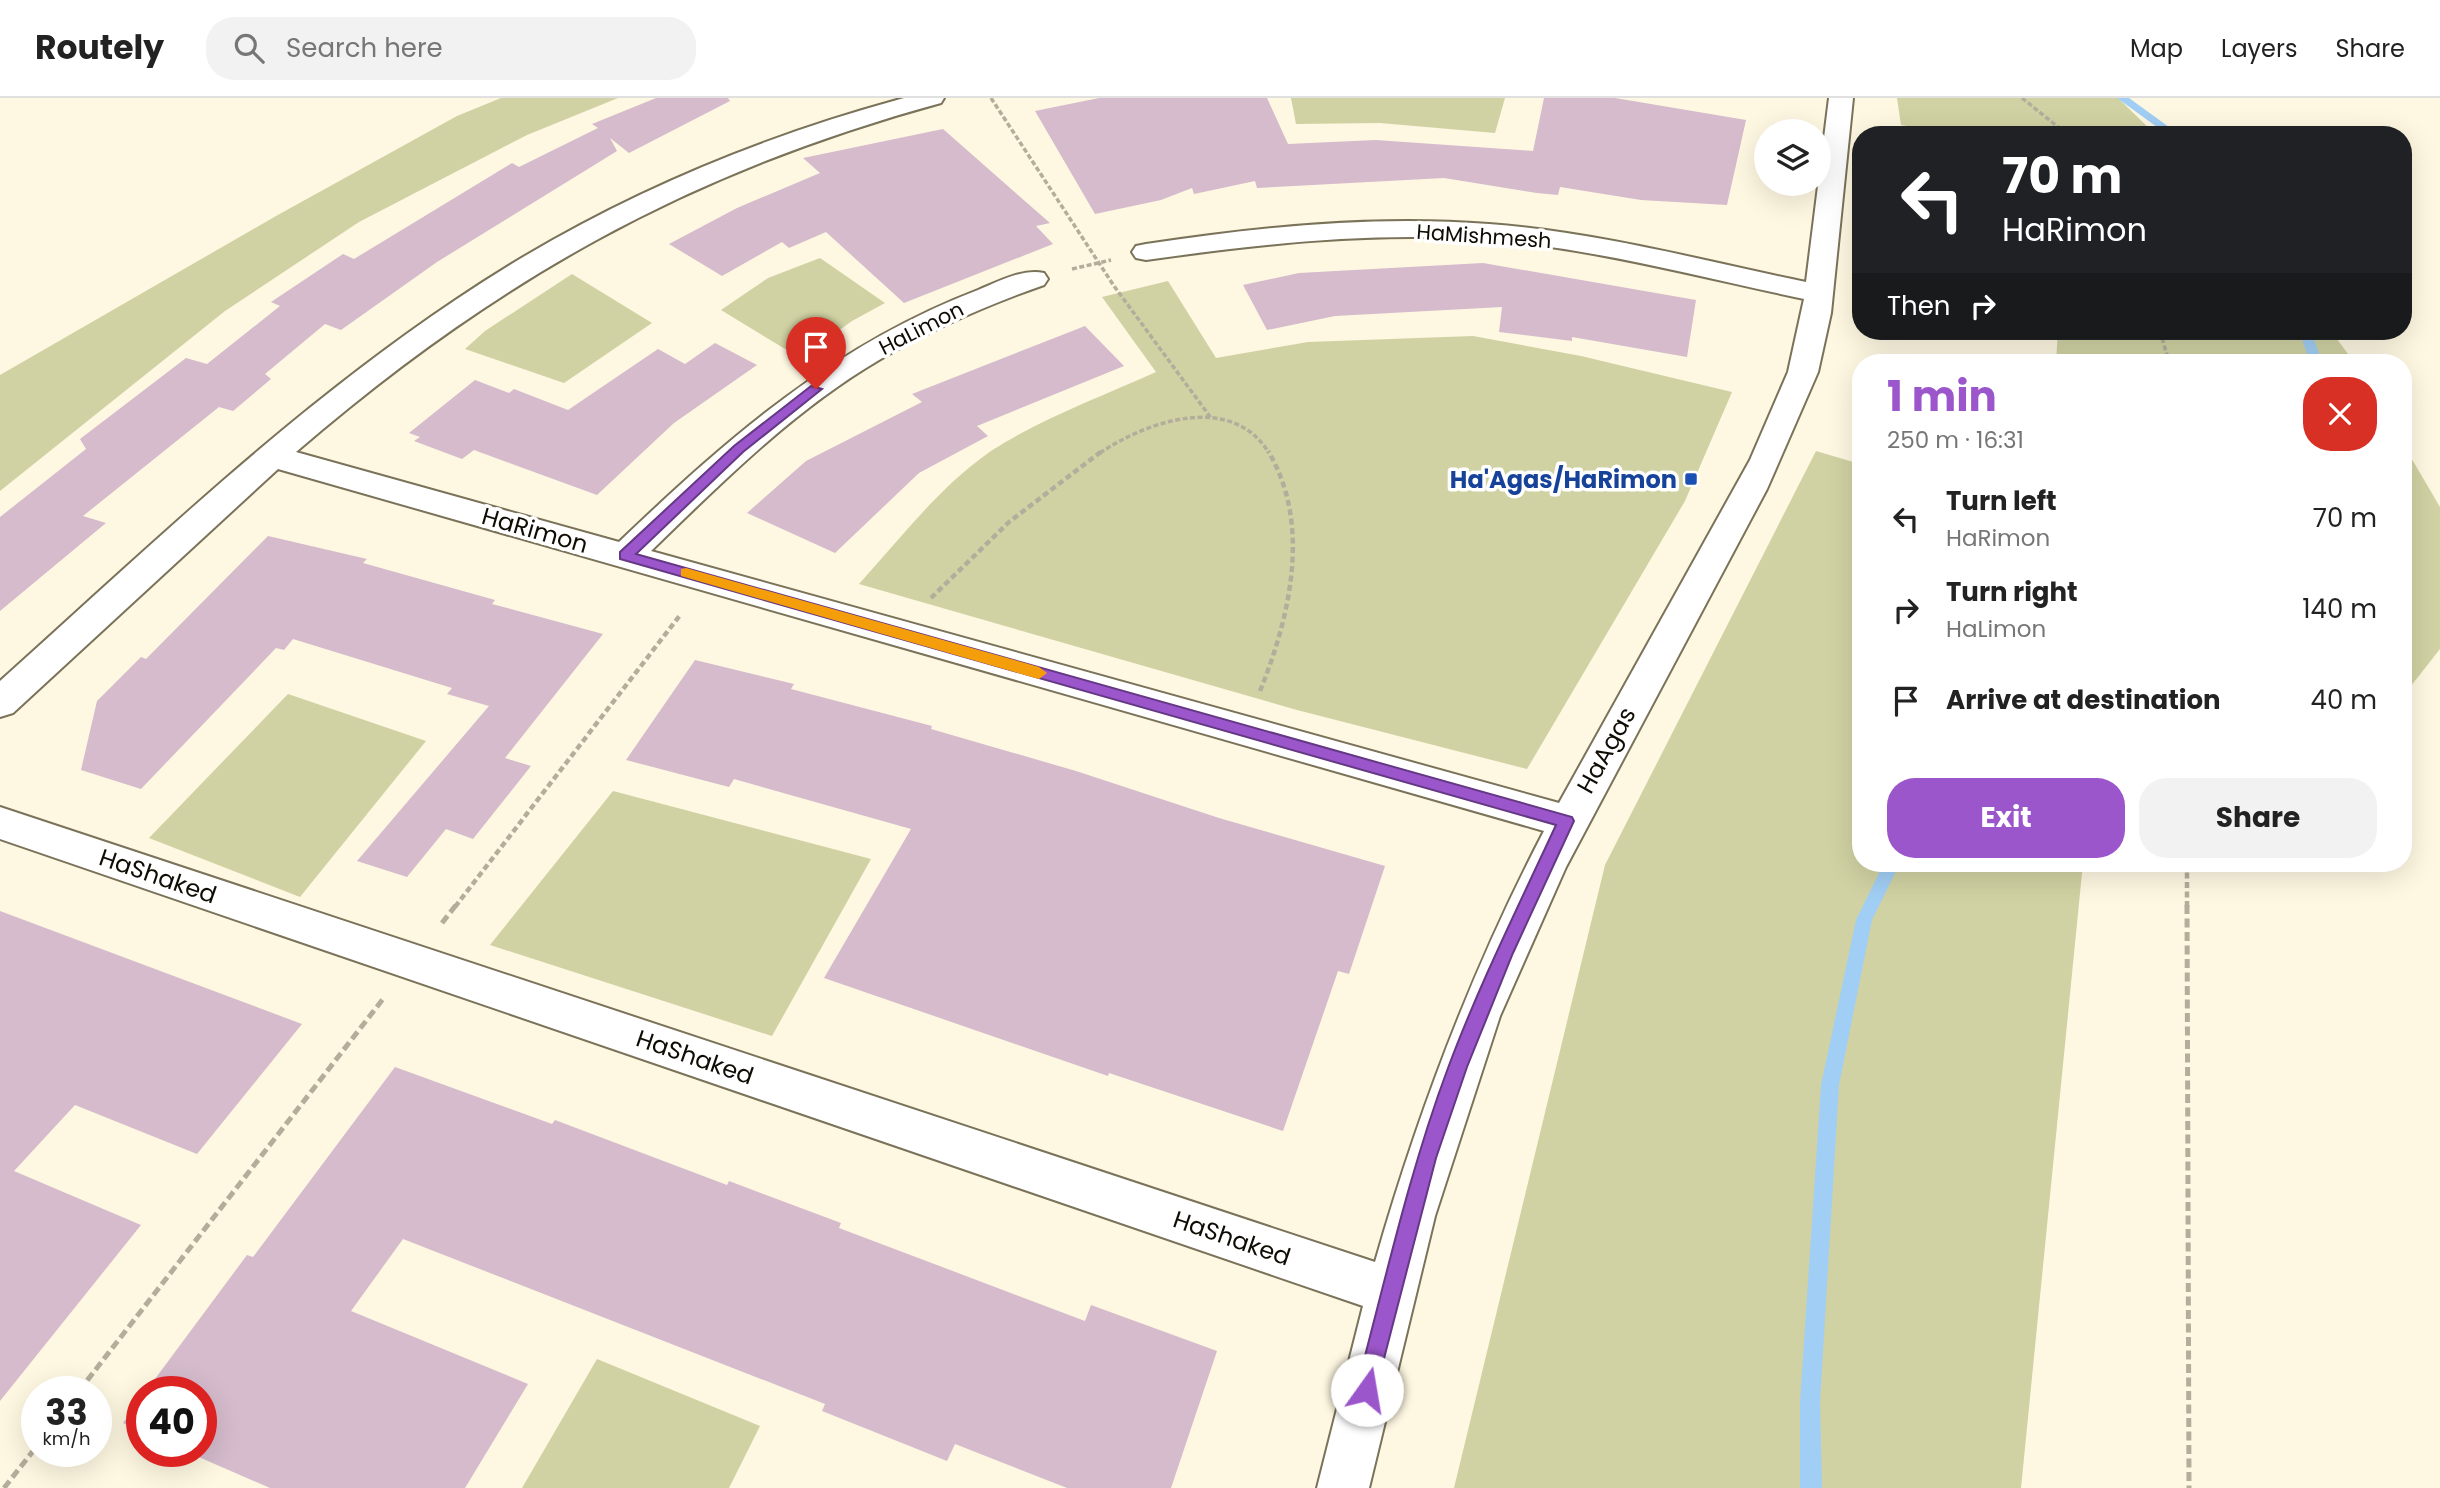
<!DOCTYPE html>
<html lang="en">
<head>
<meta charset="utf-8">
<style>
  :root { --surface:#fff; --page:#f2f2f2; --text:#222; --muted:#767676; --line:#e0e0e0; --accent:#9c56cb }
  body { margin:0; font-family:Poppins,sans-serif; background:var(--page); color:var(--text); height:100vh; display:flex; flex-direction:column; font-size:26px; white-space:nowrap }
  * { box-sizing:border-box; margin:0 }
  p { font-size:23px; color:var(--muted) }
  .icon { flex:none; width:38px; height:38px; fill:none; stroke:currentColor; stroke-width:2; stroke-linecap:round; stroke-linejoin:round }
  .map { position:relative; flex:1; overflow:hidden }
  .details { position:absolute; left:1852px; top:256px; width:560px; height:518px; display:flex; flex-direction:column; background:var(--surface); border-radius:28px; box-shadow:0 7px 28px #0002 }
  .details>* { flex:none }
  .banner { position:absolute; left:1852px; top:28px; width:560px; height:214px; border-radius:28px; box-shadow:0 7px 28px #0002; background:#202124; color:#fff; overflow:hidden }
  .fabs { position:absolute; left:1754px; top:21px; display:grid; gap:14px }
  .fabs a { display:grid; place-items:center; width:77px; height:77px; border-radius:50%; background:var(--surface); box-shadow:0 7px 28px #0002; font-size:35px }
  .speed { position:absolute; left:21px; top:1278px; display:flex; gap:14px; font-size:35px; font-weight:700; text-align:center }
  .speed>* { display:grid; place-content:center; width:91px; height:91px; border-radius:50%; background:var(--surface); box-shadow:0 7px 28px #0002; line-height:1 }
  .speed small { font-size:18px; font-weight:400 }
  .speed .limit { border:10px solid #d22; background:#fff; color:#111 }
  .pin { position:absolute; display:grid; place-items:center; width:60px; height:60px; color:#fff; margin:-72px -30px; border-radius:50% 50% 50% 0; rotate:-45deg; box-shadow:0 0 7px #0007 }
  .pin .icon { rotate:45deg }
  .me { position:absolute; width:77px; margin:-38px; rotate:13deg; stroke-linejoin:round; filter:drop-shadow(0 0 5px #0008) }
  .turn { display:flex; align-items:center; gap:24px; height:147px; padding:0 35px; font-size:32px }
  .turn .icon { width:91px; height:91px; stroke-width:2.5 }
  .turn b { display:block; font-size:49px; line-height:60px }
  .then { display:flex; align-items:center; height:66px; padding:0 35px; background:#0003; gap:14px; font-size:26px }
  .round { display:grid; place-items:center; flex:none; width:74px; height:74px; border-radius:28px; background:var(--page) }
  .summary { display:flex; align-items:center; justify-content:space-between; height:119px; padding:0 35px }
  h1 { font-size:42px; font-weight:700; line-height:52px; color:var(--accent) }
  .action { display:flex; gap:14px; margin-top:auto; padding:14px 35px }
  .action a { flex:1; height:80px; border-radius:28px; background:var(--accent); color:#fff; font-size:28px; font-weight:700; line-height:80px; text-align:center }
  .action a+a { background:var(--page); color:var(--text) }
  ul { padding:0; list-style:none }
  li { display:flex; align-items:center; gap:21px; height:91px; padding:0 35px }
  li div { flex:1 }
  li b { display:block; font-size:26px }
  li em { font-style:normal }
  header { display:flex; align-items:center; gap:42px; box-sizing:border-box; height:98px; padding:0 35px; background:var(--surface); border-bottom:2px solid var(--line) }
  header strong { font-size:33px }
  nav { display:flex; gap:38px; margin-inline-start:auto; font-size:24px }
  .search { width:490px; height:63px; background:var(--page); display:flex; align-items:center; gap:18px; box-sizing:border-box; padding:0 24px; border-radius:28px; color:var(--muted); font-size:26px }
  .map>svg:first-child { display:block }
  .green { fill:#d0d2a3 }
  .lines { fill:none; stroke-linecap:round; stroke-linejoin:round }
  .stream { fill:#a1cef4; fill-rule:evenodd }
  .building { fill:#d5bbcc }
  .minor-casing { stroke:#7a7259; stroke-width:4 }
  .path-far2 { stroke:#b3ad9c; stroke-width:3.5; stroke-dasharray:5 2.5; stroke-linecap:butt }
  .path-far1 { stroke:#b3ad9c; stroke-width:4.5; stroke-dasharray:6 3.5; stroke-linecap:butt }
  .path { stroke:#b3ad9c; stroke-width:5; stroke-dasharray:9 4.5; stroke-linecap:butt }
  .minor { fill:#fff; fill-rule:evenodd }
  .route { fill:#9c56cb; stroke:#653884; stroke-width:2 }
  .slow { fill:#f59e0b }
  .transit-dot { fill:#1a4fb4; stroke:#fff; stroke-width:2.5 }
  .labels { text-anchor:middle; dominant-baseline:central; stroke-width:7; stroke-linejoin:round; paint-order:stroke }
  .far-street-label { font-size:21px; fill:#0f0c04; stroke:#fff }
  .transit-label { font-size:24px; font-weight:bold; fill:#164399; stroke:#fff; text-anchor:end }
  .street-label { font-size:24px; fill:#0f0c04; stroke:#fff }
</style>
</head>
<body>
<header>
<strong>Routely</strong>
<div class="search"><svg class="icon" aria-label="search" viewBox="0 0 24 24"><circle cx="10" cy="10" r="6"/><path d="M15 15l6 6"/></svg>Search here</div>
<nav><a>Map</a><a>Layers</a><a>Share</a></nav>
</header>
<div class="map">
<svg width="2440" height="1390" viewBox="0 0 2440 1390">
  <rect width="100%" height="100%" fill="#fef7e1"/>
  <path class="green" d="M501,0H618L527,37L359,124L225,213L0,393V277L276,118L457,18Z
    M1291,0H1505L1495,35L1380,25L1296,26Z
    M1897,0H2118L2156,37H1958L1901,27Z
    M820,160L885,205L852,223L800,260L721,212L768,180Z
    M572,176L652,225L564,285L465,251L485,233Z
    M1168,183L1216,260L1308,244L1473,238L1581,258L1732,294L1685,403L1527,671L1297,612L859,486C900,441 940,388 991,353C1042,320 1101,299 1156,274L1102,199Z
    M2058,233H2331L2354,264H2056Z
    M2403,346L2440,409V551L2403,598Z
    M1816,353L1860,366V765H2083L2021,1390H1454L1605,767Z
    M288,596L426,643L300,799L149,740Z
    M613,693L871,761L772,938L490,847Z
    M597,1261L760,1328L729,1390H522Z"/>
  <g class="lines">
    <path class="stream" d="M2117,0H2129L2180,37H2168Z
      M2299,233H2311L2322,264H2310Z
      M1884,765H1900L1872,822L1839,987L1820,1304L1822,1390H1800V1304L1821,987L1856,822Z"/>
  </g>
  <path class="building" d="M656,0H728L730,3L629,55L610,40L617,53L437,164L341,232L325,226L265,276L271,281L233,313L219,309L83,418L106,425L0,513V419L86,351L80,341L186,260L207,266L280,208L271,204L343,156L354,161L512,65L519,69L598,30L592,26Z
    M1099,0H1267L1288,46L1376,42L1533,53L1544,0H1615L1746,22L1727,107L1641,102L1560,89L1558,97L1537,95L1444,80L1257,90L1255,83L1194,96L1192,90L1161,102L1095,116L1035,13Z
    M943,31L1050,125L1036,128L1053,146L904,205L826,134L789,150L782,144L722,178L669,146L737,110L820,75L803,60Z
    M1483,165L1696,202L1687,259L1572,239V243L1499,234L1502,209L1335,218L1267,232L1243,187L1299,175Z
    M1085,228L1124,268L977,328L988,338L919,375L835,455L747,415L806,363L922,304L912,296Z
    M715,245L757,267L674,325L597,397L474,352L462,361L414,343L420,339L409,335L475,282L509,295L514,291L568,312L658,251L685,266Z
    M268,438L367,461L363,465L495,502L492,506L603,536L505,660L531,668L473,741L446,731L407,779L357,763L489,608L447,596L452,590L293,541L284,552L276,550L141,691L81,672L97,603L141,559L146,561Z
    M695,562L794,586L791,591L932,628L931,631L1076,673L1219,720L1385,768L1349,876L1338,873L1283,1033L1109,975L1108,978L824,880L911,731L734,681L729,689L626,662Z
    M0,813L302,926L197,1056L75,1007L14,1073L141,1127L0,1303Z
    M395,969L552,1026L555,1022L727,1087L729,1083L841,1125L839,1130L1085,1223L1091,1207L1217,1253L1171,1390H1067L955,1346L947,1363L822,1313L825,1306L403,1141L351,1213L528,1286L465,1390H270L185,1353H201V1293H146L247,1157L253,1159Z
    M142,1300V1334L123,1325Z"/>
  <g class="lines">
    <defs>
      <path id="minor" d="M904,0H944L941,5C688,74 494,183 296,354L619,444C729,339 834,247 978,192C998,184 1023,170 1044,175L1048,181L1044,187C987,207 932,231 879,262C794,312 722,384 651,453L1559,705L1750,362L1788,274L1804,201C1700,179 1597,151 1490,142C1375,133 1260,146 1146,162L1136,160L1132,154L1136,148L1146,146C1260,129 1374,117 1489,126C1596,134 1701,162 1806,184L1829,0H1853L1831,215L1818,274L1767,391L1566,769L1500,918L1435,1118L1369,1390H1317L1363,1208L0,741V709L1375,1164C1418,1014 1472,871 1544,733L278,371L13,615L0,619V583C148,450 291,312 457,201C593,109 745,43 904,0Z"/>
    </defs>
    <use href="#minor" class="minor-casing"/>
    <path class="path-far2" d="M991,0L1114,188L1211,320
      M2022,0L2068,37
      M1072,171L1111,162
      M2160,233L2169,264
      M1100,355C1147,323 1232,294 1269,355"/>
    <path class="path-far1" d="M931,500L1009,424L1102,353
      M1260,593C1290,519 1312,426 1268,353
      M2187,765V809
      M455,809L681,516"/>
    <path class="path" d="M2187,807L2189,1390
      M442,825L456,807
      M79,1293L383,901
      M4,1390L37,1348"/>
    <use href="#minor" class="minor"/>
  </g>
  <path class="route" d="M811,288L822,291L743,354L636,456L1572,719L1574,723L1513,855L1467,969L1436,1060L1374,1299L1367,1302L1359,1299L1356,1292C1385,1184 1409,1074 1448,970C1479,887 1519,807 1556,727L620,461V454L734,348Z"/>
  <path class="slow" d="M686,470L1039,569L1047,575L1039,581L681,478V471Z"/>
  <rect class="transit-dot" x="1684" y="374" width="14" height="14" rx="3.5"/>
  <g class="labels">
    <g class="far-street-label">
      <text transform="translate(1484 138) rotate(4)">HaMishmesh</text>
      <text transform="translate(921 230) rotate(-27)">HaLimon</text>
    </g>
    <g class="transit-label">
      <text x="1677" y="381">Ha'Agas/HaRimon</text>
    </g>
    <g class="street-label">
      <text transform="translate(535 432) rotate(16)">HaRimon</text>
      <text transform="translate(1606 652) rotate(-61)">HaAgas</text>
      <text transform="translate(158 778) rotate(19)">HaShaked</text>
      <text transform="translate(695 959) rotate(19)">HaShaked</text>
      <text transform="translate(1232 1140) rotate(19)">HaShaked</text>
    </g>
  </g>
</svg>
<div class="fabs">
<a><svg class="icon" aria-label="layers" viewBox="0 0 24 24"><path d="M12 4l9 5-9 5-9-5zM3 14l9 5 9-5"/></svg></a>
</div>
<div class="speed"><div>33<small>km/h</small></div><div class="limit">40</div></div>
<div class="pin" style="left:816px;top:291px;background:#d93025"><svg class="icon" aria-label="arrive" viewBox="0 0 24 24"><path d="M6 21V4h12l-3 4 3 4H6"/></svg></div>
<svg class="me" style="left:1367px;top:1292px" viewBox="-20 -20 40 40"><circle r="19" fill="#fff"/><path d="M0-13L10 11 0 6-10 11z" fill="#9c56cb"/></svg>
<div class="banner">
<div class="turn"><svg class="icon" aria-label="left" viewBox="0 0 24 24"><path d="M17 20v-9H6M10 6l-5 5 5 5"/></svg><div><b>70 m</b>HaRimon</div></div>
<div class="then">Then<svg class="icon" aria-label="right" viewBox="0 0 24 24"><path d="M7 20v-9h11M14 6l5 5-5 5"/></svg></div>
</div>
<section class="details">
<div class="summary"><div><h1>1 min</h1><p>250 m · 16:31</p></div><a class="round" style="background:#d93025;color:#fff"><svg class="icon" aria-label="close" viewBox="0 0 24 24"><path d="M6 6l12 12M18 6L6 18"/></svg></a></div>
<ul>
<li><svg class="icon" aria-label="left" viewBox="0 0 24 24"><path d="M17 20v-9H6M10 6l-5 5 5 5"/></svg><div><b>Turn left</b><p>HaRimon</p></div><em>70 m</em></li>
<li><svg class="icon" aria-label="right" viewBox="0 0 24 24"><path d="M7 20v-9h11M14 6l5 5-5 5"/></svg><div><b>Turn right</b><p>HaLimon</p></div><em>140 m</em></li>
<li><svg class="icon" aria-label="arrive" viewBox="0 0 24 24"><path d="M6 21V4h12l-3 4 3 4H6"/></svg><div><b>Arrive at destination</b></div><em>40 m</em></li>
</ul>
<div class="action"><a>Exit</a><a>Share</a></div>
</section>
</div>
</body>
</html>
